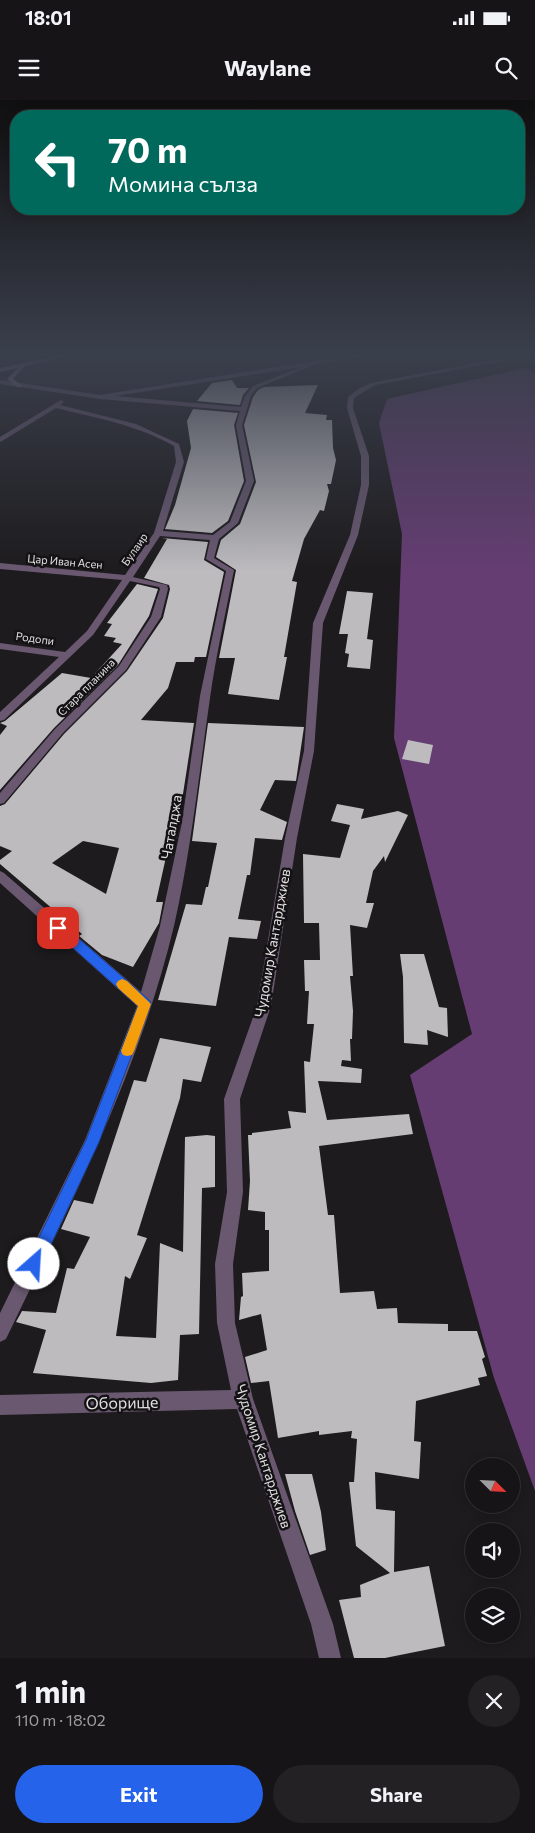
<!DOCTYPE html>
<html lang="en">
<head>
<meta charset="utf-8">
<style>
  :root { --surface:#161416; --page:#232123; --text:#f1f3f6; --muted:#9e9ea1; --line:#353335; --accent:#2563eb }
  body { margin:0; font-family:Commissioner,sans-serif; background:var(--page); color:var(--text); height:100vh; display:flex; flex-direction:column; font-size:19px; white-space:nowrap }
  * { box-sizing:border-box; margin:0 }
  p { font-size:16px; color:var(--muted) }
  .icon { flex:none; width:28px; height:28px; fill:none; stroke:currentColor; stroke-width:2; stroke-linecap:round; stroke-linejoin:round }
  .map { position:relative; height:1558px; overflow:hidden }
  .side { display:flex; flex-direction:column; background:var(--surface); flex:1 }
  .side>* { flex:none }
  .hud { position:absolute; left:10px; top:10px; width:515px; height:105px; border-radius:20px; box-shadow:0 2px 12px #0003,0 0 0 1px var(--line); background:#00695c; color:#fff; overflow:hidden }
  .needle { width:32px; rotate:114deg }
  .fabs { position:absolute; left:465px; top:1358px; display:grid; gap:10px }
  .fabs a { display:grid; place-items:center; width:55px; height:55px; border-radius:50%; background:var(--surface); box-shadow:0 2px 12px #0003,0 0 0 1px var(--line); font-size:25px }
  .pin { position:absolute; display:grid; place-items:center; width:42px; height:42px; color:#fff; margin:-21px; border-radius:10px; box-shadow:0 2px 8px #0006 }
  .me { position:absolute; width:55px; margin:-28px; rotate:26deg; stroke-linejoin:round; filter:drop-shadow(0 0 4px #0008) }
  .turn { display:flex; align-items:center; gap:18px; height:105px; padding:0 15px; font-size:22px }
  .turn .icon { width:65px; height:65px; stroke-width:2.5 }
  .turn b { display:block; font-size:35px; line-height:42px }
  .round { display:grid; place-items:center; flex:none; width:52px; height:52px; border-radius:26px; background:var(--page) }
  .head { display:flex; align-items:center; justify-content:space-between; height:85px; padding:0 15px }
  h1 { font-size:30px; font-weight:700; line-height:38px }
  .action { display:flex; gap:10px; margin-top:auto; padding:10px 15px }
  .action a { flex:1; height:58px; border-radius:30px; background:var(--accent); color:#fff; font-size:20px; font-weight:700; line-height:58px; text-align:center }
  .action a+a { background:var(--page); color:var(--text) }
  .status { display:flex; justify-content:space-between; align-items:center; height:35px; padding:0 25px; background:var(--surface); direction:ltr }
  .status svg { height:14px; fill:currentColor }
  header { display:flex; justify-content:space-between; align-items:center; height:65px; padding:0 15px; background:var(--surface); font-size:22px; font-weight:700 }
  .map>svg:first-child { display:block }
  .built { fill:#251f27 }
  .forest { fill:#653d72 }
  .building { fill:#bdbbbe; fill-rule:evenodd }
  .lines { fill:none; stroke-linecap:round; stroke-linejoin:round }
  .street { fill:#695870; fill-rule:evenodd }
  .secondary { fill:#9679a0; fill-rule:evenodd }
  .route { fill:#2563eb; stroke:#184099 }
  .slow { fill:#f59e0b }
  .labels { text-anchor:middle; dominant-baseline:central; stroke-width:5; stroke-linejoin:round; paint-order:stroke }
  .far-street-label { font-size:11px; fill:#e0dfe0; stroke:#141214 }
  .street-label { font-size:14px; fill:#e0dfe0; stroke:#141214 }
  .near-street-label { font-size:16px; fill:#e0dfe0; stroke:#141214 }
</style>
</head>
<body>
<div class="status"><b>18:01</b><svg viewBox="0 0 49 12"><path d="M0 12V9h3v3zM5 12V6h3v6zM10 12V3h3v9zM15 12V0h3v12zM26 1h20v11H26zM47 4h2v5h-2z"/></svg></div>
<header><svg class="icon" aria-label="menu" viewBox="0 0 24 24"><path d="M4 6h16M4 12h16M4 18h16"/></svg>Waylane<svg class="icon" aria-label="search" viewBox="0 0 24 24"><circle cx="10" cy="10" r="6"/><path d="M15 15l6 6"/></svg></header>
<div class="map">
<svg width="535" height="1558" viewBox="0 0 535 1558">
  <rect width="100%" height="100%" fill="#1d1b1d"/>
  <path class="built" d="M84,252H272L285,269L100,297L14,283L11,276L31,264Z"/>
  <path class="forest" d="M526,268L535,273V1391L494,1278L410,975L472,934L394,638L402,434L379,323L387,299Z"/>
  <path class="building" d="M232,280L237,288H249L243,295L240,305L197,301L212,283Z
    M318,285L305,313L327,315L326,320H332L333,348L336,360L331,384H327L329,391L324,411L320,410L304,439L292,481L297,482L284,557H287L279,600L228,594L235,558H219L236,470L216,457L221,440L240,424L256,382L244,325L253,297L258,290L264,287Z
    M193,309L238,313L234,325L244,381L228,421L212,433L165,429L175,405L191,348L187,321Z
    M162,438L208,442L204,460L224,472L206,557H195L194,562H176L168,588L141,620L194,623L176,739H170L156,802H163L159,823L133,867L102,855L79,836L82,834L0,764V760L12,751L0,746V706L5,704L64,634L127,571L163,518L170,489L169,485L144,478L167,439ZM83,741L119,748L106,794L52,763Z
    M137,484L158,489L149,516L118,565L54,628L0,690V635L7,626L0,623L5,621L62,573L91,578L122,544L113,542L116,538L104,536L112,524L107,523Z
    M347,491L373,493L367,539L373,540L370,569L347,567L349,554L345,553L348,534H339Z
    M208,623L304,627L296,681L275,680L260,710L287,722L282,740L255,738L250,775H247L238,819L261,821L257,839L229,837L216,906L158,900L186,804L202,805L206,787H208L217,743L192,741Z
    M408,640L433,645L429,664L402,659Z
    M337,704L364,709L361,719L398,711L408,715L385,762L384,756L373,771L366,803H374L367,828L350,825L353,876H350L353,911L352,939H350L351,961L342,960L341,966L362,969L361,983L318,981L327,1020L409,1014L413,1034L319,1046L328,1115H334L340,1193L374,1191L377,1209L397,1208L398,1223L448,1224V1231H477L485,1257L482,1259L487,1276L478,1278L480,1285L416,1301L414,1341L421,1342L419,1379L375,1372L376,1409L395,1411L394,1472L429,1466L445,1546L385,1558H354L339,1500L361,1497L360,1485L390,1473L356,1446L349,1382H354L357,1339L351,1338L352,1331L319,1335V1331L278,1338L269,1281L251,1283L245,1257L267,1250L261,1214L239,1220L241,1197L243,1196L242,1173L269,1171V1130H265V1112L248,1110L250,1081L248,1035H252V1033L291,1028L288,1011L306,1013L304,961L310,962L314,924H307L309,891H305L304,860H320L319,823H304L303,754L340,758L350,725L331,721Z
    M400,854H424L439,907L447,908L448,937L427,930L428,945L404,943L403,877Z
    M160,938L211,947L201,982L183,979L180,998L137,1135L147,1138L130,1179L125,1176L116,1236L156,1238L160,1143L183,1152L185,1037L207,1035L215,1036V1087L202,1088L199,1234L180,1235L178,1280L151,1283L33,1273L46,1230L16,1222L22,1211L56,1213L67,1168L74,1169L90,1137L61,1129L74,1100L93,1104L134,980L146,982Z
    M285,1374H312L321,1412L326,1450L310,1455L295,1411Z"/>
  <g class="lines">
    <path class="street" d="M418,252L364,257L317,264L257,288L251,296L242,325L254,381L238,423L219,439L214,458L234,470C226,512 216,555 210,598C199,674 191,751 174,826C139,972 70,1105 6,1239L0,1242V1213L85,1040L137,906L0,783V771L4,773L141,892L160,826L182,722L200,596L226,471L206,459L210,440L160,436L133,477L167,485L168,489L161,517L126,570L63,633L4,703L0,704V693L55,629L119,566L151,517L160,489L159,487L130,481L93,535L4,620L0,621V612L59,557L0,549V543L65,552L87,531L122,480L0,469V463L125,475L154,433L176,362L174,346C137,325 97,318 56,308L2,341L0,342V337L61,300L64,302L60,305L136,324L179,344L184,362L163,431L213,435L230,422L246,381L236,325L240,311L100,299L0,284V280L100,295L364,253ZM302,267L253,286L245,296L241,307L115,296Z
      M512,252L520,254L514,259L375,285L354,298L353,308L369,356V385L358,435L323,523L314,651L297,738L271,906L240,999L243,1092L233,1164L235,1223L253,1299L333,1524L341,1558H319L311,1524L237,1309L0,1315V1295L231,1290L217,1223L215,1164L227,1092L224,999L257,906L285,738L304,651L313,523L350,435L361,385V356L347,308L348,297L360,288L371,283L512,256Z"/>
    <path class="secondary" d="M74,252H87L25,266L13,279L21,285V287H17L7,279L18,268L0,272V268Z"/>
  </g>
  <linearGradient id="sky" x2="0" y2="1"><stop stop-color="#100f10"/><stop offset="0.54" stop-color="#3a3f4c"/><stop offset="1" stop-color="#3a3f4c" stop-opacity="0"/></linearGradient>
  <rect width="535" height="471" fill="url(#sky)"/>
  <path class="route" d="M58,823L62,824L150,901L151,904L99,1042L39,1170L34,1172L28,1170L26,1164L86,1040L138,906L54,831L52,828L54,824Z"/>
  <path class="slow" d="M122,879L127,881L151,904L134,951L132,955L127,956L123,955L121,951L138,906L118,888L116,884L118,881Z"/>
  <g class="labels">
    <g class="far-street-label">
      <text transform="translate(134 449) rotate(-55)">Булаир</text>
      <text transform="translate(65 461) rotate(5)">Цар Иван Асен</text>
      <text transform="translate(35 538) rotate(8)">Родопи</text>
      <text transform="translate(86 587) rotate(-45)">Стара планина</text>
    </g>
    <g class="street-label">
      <text transform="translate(171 727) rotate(-80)">Чаталджа</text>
      <text transform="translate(272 843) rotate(-80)">Чудомир Кантарджиев</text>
      <text transform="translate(264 1356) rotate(72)">Чудомир Кантарджиев</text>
    </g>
    <g class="near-street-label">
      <text transform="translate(122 1302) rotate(-1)">Оборище</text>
    </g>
  </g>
</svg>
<div class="fabs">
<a><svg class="needle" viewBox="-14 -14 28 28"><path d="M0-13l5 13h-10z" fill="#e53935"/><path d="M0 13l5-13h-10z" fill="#9e9ea1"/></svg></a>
<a><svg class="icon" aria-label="sound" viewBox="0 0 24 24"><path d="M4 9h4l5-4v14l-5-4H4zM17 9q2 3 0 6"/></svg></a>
<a><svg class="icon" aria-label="layers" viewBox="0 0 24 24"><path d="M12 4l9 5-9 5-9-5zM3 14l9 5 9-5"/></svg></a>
</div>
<div class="pin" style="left:58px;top:828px;background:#d93025"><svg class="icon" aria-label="arrive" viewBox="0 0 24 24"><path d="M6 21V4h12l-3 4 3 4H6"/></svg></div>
<svg class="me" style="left:34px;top:1164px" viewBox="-20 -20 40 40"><circle r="19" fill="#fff"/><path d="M0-13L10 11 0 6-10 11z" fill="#2563eb"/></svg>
<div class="hud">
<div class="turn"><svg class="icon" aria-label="left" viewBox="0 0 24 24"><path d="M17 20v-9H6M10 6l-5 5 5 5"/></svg><div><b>70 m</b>Момина сълза</div></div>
</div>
</div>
<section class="side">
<div class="head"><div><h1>1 min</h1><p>110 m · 18:02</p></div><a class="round"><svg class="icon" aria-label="close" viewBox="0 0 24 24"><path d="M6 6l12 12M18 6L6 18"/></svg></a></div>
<div class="action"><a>Exit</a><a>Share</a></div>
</section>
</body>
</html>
